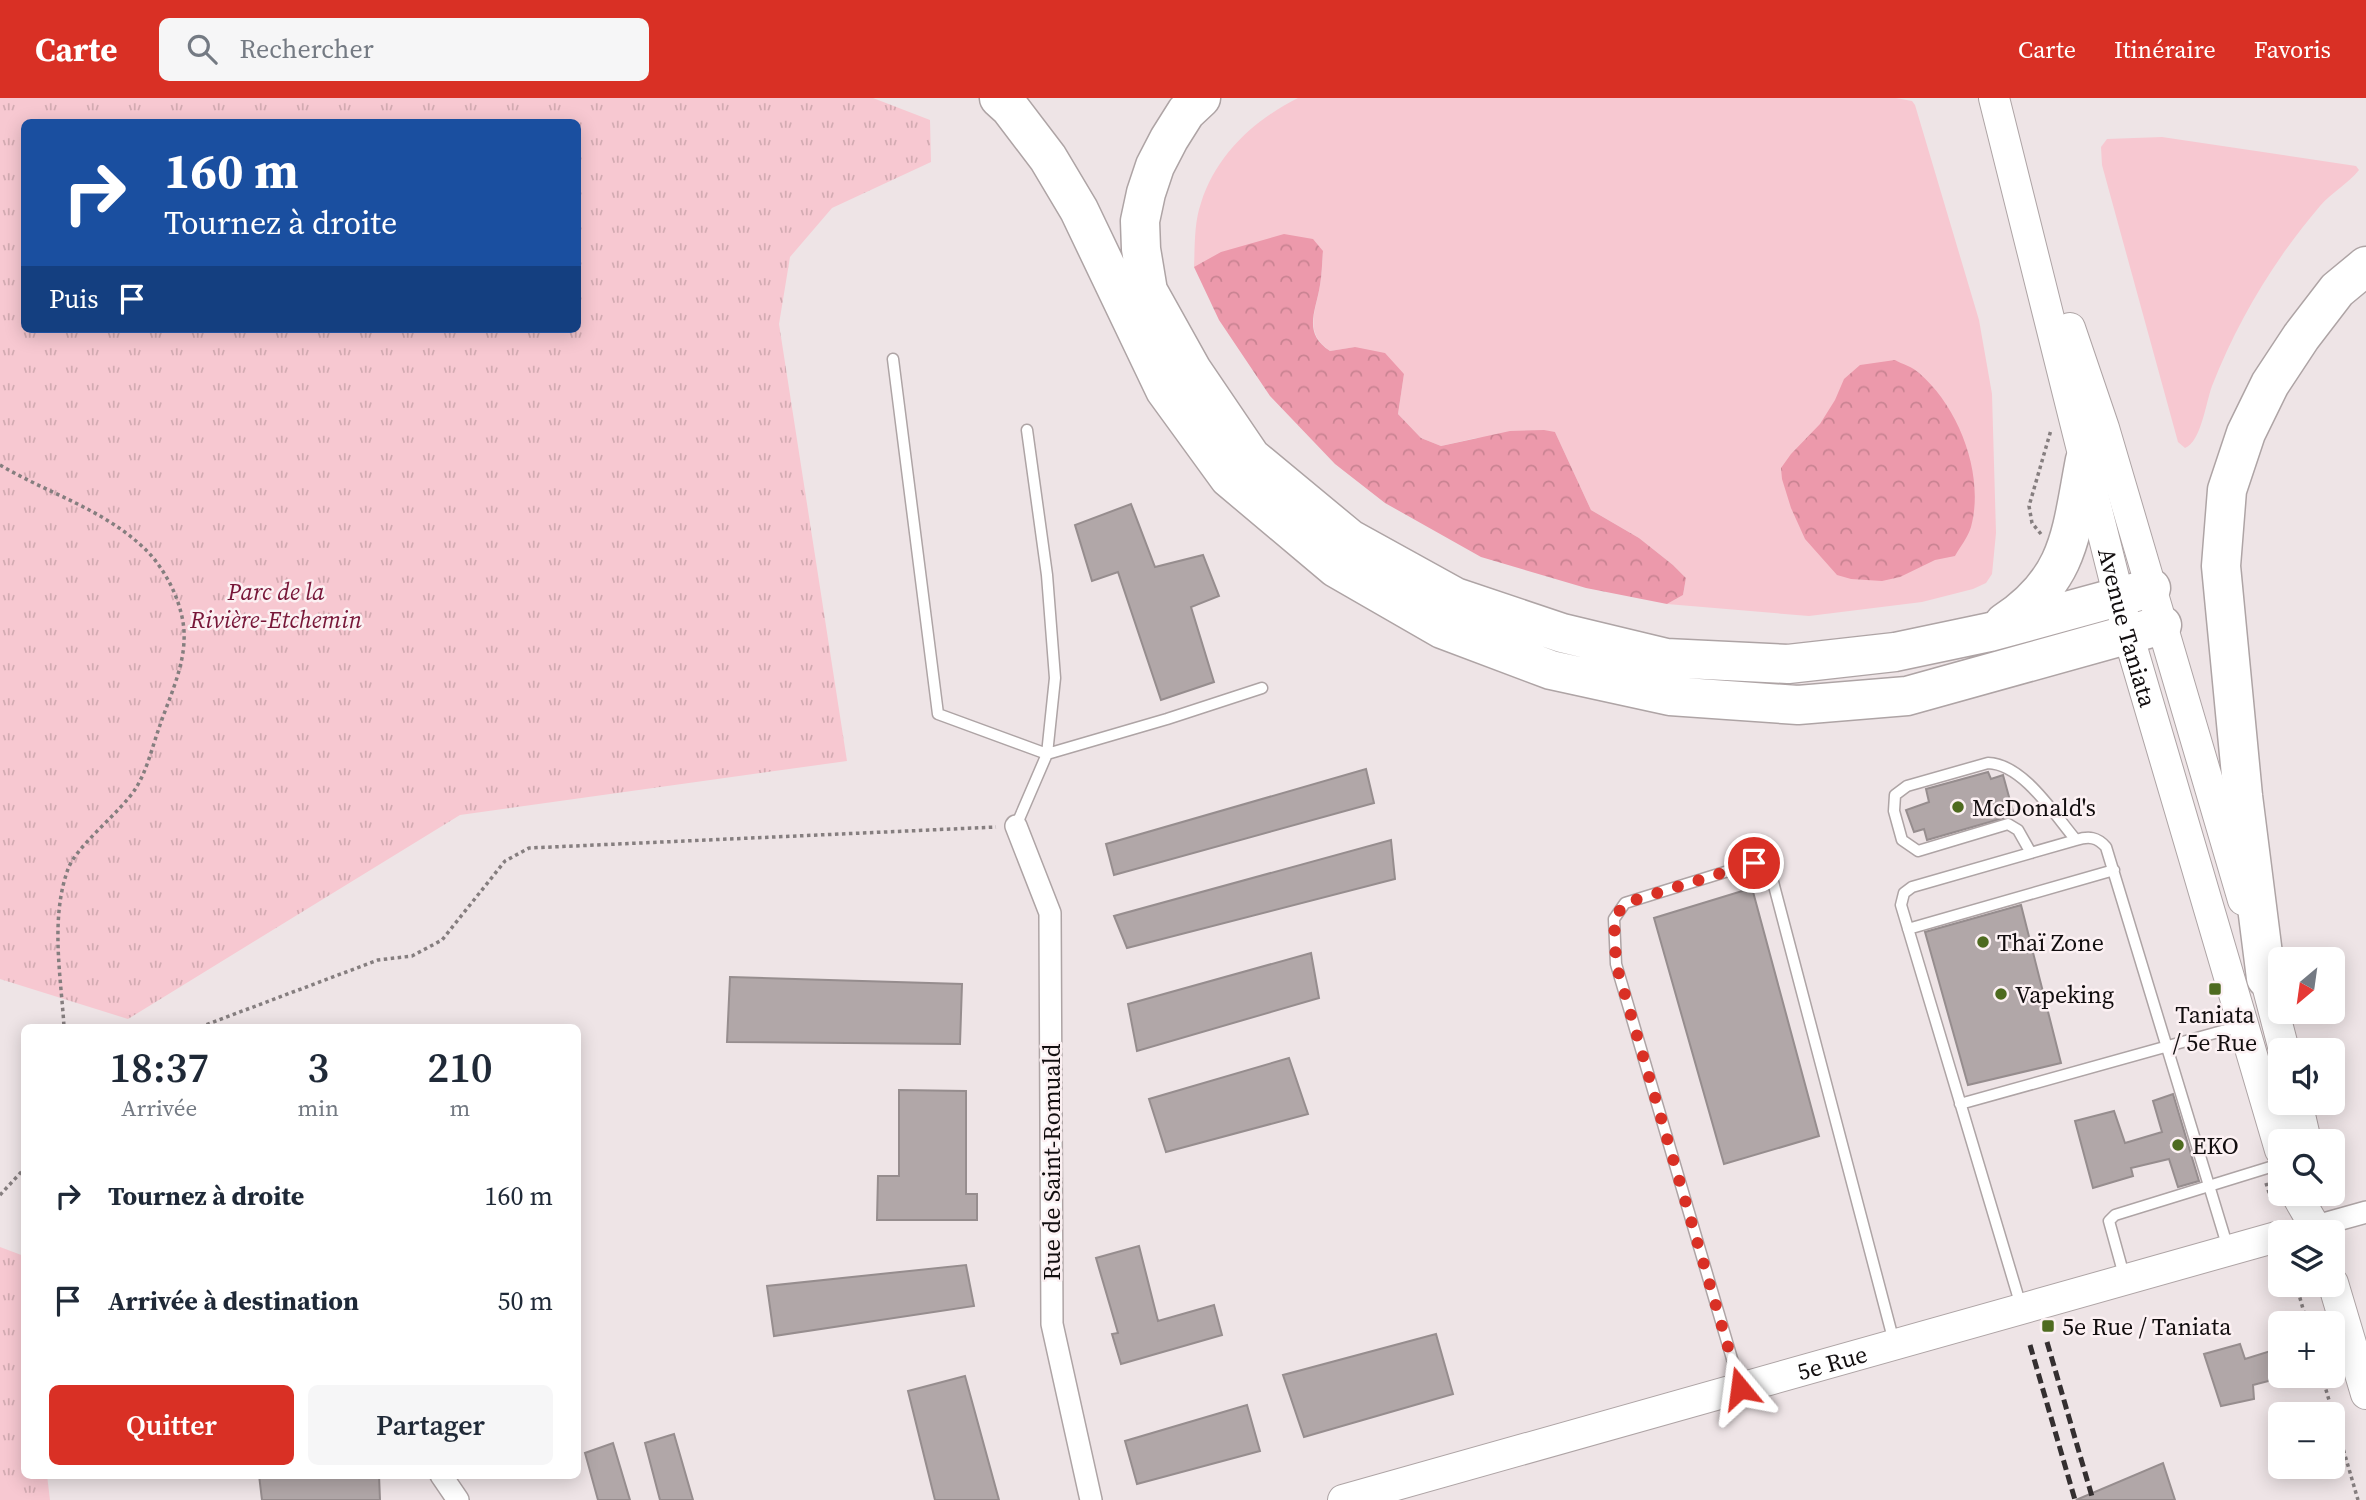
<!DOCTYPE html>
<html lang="fr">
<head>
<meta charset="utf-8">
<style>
  :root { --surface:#fff; --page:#f6f6f7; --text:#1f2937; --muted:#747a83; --accent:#d93025 }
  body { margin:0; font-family:"Source Serif 4",serif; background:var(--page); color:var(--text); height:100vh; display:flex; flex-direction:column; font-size:26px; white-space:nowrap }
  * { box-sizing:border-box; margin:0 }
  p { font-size:23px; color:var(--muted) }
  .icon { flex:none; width:38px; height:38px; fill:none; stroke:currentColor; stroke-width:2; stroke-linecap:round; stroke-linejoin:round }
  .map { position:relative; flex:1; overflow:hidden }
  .drawer { position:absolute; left:21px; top:926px; width:560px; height:455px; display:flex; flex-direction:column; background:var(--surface); border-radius:10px; box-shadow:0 4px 18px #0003 }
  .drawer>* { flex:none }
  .hud { position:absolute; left:21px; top:21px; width:560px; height:214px; border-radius:10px; box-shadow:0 4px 18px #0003; background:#1a4fa0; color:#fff; overflow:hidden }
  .needle { width:46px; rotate:209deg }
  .tools { position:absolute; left:2268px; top:849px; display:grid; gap:14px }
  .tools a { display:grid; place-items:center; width:77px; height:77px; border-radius:10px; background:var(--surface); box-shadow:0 4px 18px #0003; font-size:35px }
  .pin { position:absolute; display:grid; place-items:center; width:60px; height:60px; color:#fff; margin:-30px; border:4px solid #fff; border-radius:50%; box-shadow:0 2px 7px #0007 }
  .me { position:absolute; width:77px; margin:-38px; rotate:344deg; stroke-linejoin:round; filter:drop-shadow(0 0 5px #0008) }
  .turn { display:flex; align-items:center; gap:24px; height:147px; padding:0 28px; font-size:32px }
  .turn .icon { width:91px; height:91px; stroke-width:2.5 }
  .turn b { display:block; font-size:49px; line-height:60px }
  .then { display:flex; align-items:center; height:66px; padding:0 28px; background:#0003; gap:14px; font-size:26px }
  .eta { display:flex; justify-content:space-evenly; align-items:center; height:119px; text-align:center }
  .eta b { font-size:42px; font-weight:600; line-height:49px }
  .button { display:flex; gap:14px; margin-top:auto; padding:14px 28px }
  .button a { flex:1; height:80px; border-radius:10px; background:var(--accent); color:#fff; font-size:28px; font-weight:600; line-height:80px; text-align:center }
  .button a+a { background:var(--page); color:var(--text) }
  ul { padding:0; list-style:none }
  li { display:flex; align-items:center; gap:21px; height:105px; padding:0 28px }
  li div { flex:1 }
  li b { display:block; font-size:26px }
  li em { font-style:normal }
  header { display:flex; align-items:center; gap:42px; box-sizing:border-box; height:98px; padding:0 35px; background:var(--accent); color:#fff }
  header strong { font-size:33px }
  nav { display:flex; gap:38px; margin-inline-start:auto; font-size:24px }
  .search { width:490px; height:63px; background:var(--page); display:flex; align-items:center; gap:18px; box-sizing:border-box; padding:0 24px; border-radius:10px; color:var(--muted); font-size:26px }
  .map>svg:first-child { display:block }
  .green { fill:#f7c8d1 }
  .forest { fill:url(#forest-crowns) }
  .park { fill:url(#park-tufts); fill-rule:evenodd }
  .building { fill:#b1a7a8; stroke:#968d8e; stroke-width:2 }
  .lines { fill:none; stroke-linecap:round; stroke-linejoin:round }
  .lane-casing { stroke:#aea4a5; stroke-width:13 }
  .street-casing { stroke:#aea4a5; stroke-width:24 }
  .secondary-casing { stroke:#aea4a5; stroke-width:32 }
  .highway-casing { stroke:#aea4a5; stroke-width:41 }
  .path { stroke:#857e7f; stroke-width:3.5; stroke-dasharray:3.5 3.5; stroke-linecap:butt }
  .lane { stroke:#fff; stroke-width:10 }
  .street { stroke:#fff; stroke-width:21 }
  .secondary { stroke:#fff; stroke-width:30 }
  .highway { stroke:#fff; stroke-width:38 }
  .rail { stroke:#342f30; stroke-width:5; stroke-dasharray:10 5; stroke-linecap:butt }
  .route { stroke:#d93025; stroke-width:12; stroke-dasharray:0 21.6 }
  .poi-dot { fill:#4e6b1f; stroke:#fcf1f3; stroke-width:2.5 }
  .labels { text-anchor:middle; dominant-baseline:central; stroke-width:5; stroke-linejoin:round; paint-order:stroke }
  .park-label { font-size:24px; font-style:italic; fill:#771638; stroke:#fcf1f3 }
  .street-label { font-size:24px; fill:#120e0f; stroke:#fcf1f3 }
  .poi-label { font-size:24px; fill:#120e0f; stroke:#fcf1f3; text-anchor:start }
</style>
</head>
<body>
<header>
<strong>Carte</strong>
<div class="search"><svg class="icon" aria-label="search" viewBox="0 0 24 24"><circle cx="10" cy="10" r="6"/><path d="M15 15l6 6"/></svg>Rechercher</div>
<nav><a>Carte</a><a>Itinéraire</a><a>Favoris</a></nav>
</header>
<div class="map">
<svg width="2366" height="1402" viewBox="0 0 2366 1402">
  <defs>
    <pattern id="forest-crowns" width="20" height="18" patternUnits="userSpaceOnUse" patternTransform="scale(1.75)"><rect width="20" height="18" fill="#ec99ab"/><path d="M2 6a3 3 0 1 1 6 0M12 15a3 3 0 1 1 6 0" fill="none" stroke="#c98392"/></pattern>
    <pattern id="park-tufts" width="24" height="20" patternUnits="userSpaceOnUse" patternTransform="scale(1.75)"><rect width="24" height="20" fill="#f7c8d1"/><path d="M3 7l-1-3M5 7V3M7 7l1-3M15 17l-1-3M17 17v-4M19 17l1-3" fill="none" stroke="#d3abb2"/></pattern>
  </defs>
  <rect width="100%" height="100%" fill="#eee4e6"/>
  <path class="green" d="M1298,0H1896L1912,3L1915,7L1979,222L1992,296L1996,435L1992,476L1986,485L1973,491L1922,504L1809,518L1667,506L1683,497L1686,480L1673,467L1639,440L1591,412L1555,334L1476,340L1441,348L1421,340L1398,316L1404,276L1355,249L1330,253C1303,234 1316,214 1320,187C1322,176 1322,164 1323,153L1194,169C1195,148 1194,125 1201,105C1216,57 1254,22 1298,0Z
    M2162,39L2356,68L2359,72C2348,86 2332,94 2320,108C2274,162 2238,222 2212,288C2206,304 2201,344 2185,350L2178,344L2102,67L2101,49L2107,41Z"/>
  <path class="forest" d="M1284,136L1313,141L1323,153C1322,164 1322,176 1320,187C1316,214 1302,234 1330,253L1355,249L1385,255L1404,276L1398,316L1421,340L1441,348L1510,333L1544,332L1555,334L1591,412L1639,440L1673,467L1686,480L1683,497L1667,506L1586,490L1481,459L1385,405L1335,366L1270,298L1219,222L1194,169L1221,154Z
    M1895,262C1902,266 1913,269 1919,275C1959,309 1985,377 1971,429C1968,439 1960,449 1955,458L1935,462L1900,479L1882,483L1851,481L1837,477L1805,441L1791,410L1782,381L1781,370L1791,356L1820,326L1835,302L1844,281L1860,267Z"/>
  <path class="park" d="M0,0H873L930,22L931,64L832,110L790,159L779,226L847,663L460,717L128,921L0,881ZM24,24H578V231H24Z
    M0,1149L24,1158V1377H47L50,1402H0Z"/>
  <path class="building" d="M1131,406L1155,469L1203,457L1219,498L1191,509L1214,584L1161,602L1118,474L1092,483L1075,427Z
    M1366,671L1374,705L1114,777L1106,746Z
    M1988,674L1991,681L2003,677L2014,717L1927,742L1924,731L1914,734L1906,712L1929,704L1926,691Z
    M1391,742L1395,781L1127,850L1114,818Z
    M1752,790L1819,1038L1724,1066L1654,820Z
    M2021,807L2061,965L1968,987L1925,834Z
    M1311,855L1319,900L1137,953L1128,906Z
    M730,879L962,886L960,946L727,944Z
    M1289,960L1308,1016L1166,1054L1149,1001Z
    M899,992L966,993V1096H977V1122H877L878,1078H899Z
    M2173,996L2199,1083L2178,1089L2169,1061L2131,1070L2133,1078L2093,1090L2075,1023L2114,1013L2125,1045L2162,1034L2153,1003Z
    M1139,1148L1158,1223L1214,1207L1222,1237L1121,1266L1112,1236L1118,1235L1096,1160Z
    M966,1167L974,1208L774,1238L767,1188Z
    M1436,1236L1453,1296L1304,1339L1283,1277Z
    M2240,1246L2245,1261L2280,1250V1280L2253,1287L2254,1301L2221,1308L2204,1256Z
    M965,1278L999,1402H935L908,1293Z
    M1247,1307L1260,1353L1137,1386L1125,1343Z
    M674,1336L693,1402H660L645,1345Z
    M613,1345L630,1402H598L585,1355Z
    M2163,1365L2175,1402H2076Z
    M259,1377H379L380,1402H262Z"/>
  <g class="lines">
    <defs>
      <path id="lane" d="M893,261L938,616L1047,656L1167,621L1262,590
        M1016,728L1047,656L1055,580L1047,477L1027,332
        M2031,755L2018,732L2008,726L1918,753L1902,742L1894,713L1895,697L1907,688L1988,665C2023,666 2054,716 2076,742
        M1908,831L2114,772
        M1960,1006L2240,928
        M2125,1181L2109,1123L2115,1117L2280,1066
        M2021,1208L1901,807L1904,795L1912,789L2076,742C2089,738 2097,739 2106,749L2228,1150
        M1740,1288L1616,866L1614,821L1625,805L1754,765L1772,780L1894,1244"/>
      <path id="street" d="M1016,728L1050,815L1052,1226L1091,1402
        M2316,1128L2366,1114
        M441,1377L458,1402"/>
      <g id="secondary">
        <path id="s1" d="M1994,0L2128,536L2280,1052"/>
        <path d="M2070,230L2104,330L2243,802"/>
        <path d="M2260,860L2284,952"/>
        <path d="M2297,1004L2306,1043"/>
        <path d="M2296,1096L2318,1134"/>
        <path d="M2333,1185L2366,1296"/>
        <path id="s2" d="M1343,1402L2280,1138"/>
      </g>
      <path id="highway" d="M999,0L1010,10L1048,60L1079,112L1165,292L1229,380L1336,470L1442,531L1551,572L1670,598L1798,607L1907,598L2162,527
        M1201,0L1186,14L1169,41L1155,68L1146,95L1140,123L1141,151L1148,193L1192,272L1251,359L1350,441L1455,499L1562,535L1666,560L1788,566L1895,554L1990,534L2151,490
        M2004,525C2071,481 2071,434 2085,362
        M2266,880L2243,698L2221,468L2227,392L2246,335L2270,286L2301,239L2337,192L2366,168"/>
    </defs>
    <use href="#lane" class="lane-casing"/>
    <use href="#street" class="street-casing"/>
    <use href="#secondary" class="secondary-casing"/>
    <use href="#highway" class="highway-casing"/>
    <path class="path" d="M0,367C49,396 104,411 146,452C168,474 186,512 184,543C183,572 168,603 159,630C152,650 147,672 136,690C120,715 77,747 68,771C50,821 61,878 64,929
      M2041,436L2032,425L2029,408L2051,332
      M200,929L378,862L412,858L442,842L505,763L529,750L996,729
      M2266,1085L2271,1101
      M0,1097L24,1071
      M2296,1186L2307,1225
      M2322,1278L2358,1402"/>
    <use href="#lane" class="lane"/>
    <use href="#street" class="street"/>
    <use href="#secondary" class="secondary"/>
    <use href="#highway" class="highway"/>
    <path class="rail" d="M2047,1244L2093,1402
      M2030,1247L2075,1402"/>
  </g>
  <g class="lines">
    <path class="route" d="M1740,1290L1616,866L1614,821L1625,805L1754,765"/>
  </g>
  <g class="poi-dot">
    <circle cx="1958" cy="709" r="7"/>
    <circle cx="1983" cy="844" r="7"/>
    <rect x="2208" y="884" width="14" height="14" rx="3.5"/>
    <circle cx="2001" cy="896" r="7"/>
    <circle cx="2178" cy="1047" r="7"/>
    <rect x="2041" y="1221" width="14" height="14" rx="3.5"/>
  </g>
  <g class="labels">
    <g class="park-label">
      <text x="276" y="493">Parc de la<tspan x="276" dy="28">Rivière-Etchemin</tspan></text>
    </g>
    <g class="street-label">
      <text stroke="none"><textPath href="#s1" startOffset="546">Avenue Taniata</textPath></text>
      <text transform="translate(1051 1064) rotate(-90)">Rue de Saint-Romuald</text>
      <text stroke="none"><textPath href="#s2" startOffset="508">5e Rue</textPath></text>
    </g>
    <g class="poi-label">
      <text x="1972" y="709">McDonald's</text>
      <text x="1997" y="844">Thaï Zone</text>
      <text x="2015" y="896">Vapeking</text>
      <text x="2215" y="916" text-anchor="middle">Taniata<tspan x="2215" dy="28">/ 5e Rue</tspan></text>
      <text x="2192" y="1047">EKO</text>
      <text x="2062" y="1228">5e Rue / Taniata</text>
    </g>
  </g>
</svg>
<div class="tools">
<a><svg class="needle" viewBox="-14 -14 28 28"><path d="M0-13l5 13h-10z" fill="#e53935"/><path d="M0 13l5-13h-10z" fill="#747a83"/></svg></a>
<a><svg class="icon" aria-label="sound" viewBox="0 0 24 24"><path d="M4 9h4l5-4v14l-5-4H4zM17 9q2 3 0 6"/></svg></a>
<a><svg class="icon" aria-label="search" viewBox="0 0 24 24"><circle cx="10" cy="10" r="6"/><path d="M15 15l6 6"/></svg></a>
<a><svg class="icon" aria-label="layers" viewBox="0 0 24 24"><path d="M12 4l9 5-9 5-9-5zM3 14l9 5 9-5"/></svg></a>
<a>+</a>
<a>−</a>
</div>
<div class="pin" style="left:1754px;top:765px;background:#d93025"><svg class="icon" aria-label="arrive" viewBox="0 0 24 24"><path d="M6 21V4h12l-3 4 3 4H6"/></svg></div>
<svg class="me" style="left:1740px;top:1290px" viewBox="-20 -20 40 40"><path d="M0-17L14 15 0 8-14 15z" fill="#d93025" stroke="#fff" stroke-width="4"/></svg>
<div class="hud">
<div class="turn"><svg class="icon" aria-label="right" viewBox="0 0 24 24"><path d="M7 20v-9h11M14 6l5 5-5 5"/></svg><div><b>160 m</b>Tournez à droite</div></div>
<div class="then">Puis<svg class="icon" aria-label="arrive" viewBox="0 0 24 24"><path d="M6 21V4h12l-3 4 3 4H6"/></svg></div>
</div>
<section class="drawer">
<div class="eta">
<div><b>18:37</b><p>Arrivée</p></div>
<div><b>3</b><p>min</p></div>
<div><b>210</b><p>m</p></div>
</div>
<ul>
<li><svg class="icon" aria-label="right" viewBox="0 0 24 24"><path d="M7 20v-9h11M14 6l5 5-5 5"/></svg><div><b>Tournez à droite</b></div><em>160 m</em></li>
<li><svg class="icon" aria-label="arrive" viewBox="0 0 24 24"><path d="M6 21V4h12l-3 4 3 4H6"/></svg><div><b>Arrivée à destination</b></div><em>50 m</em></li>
</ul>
<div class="button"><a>Quitter</a><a>Partager</a></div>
</section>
</div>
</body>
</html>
